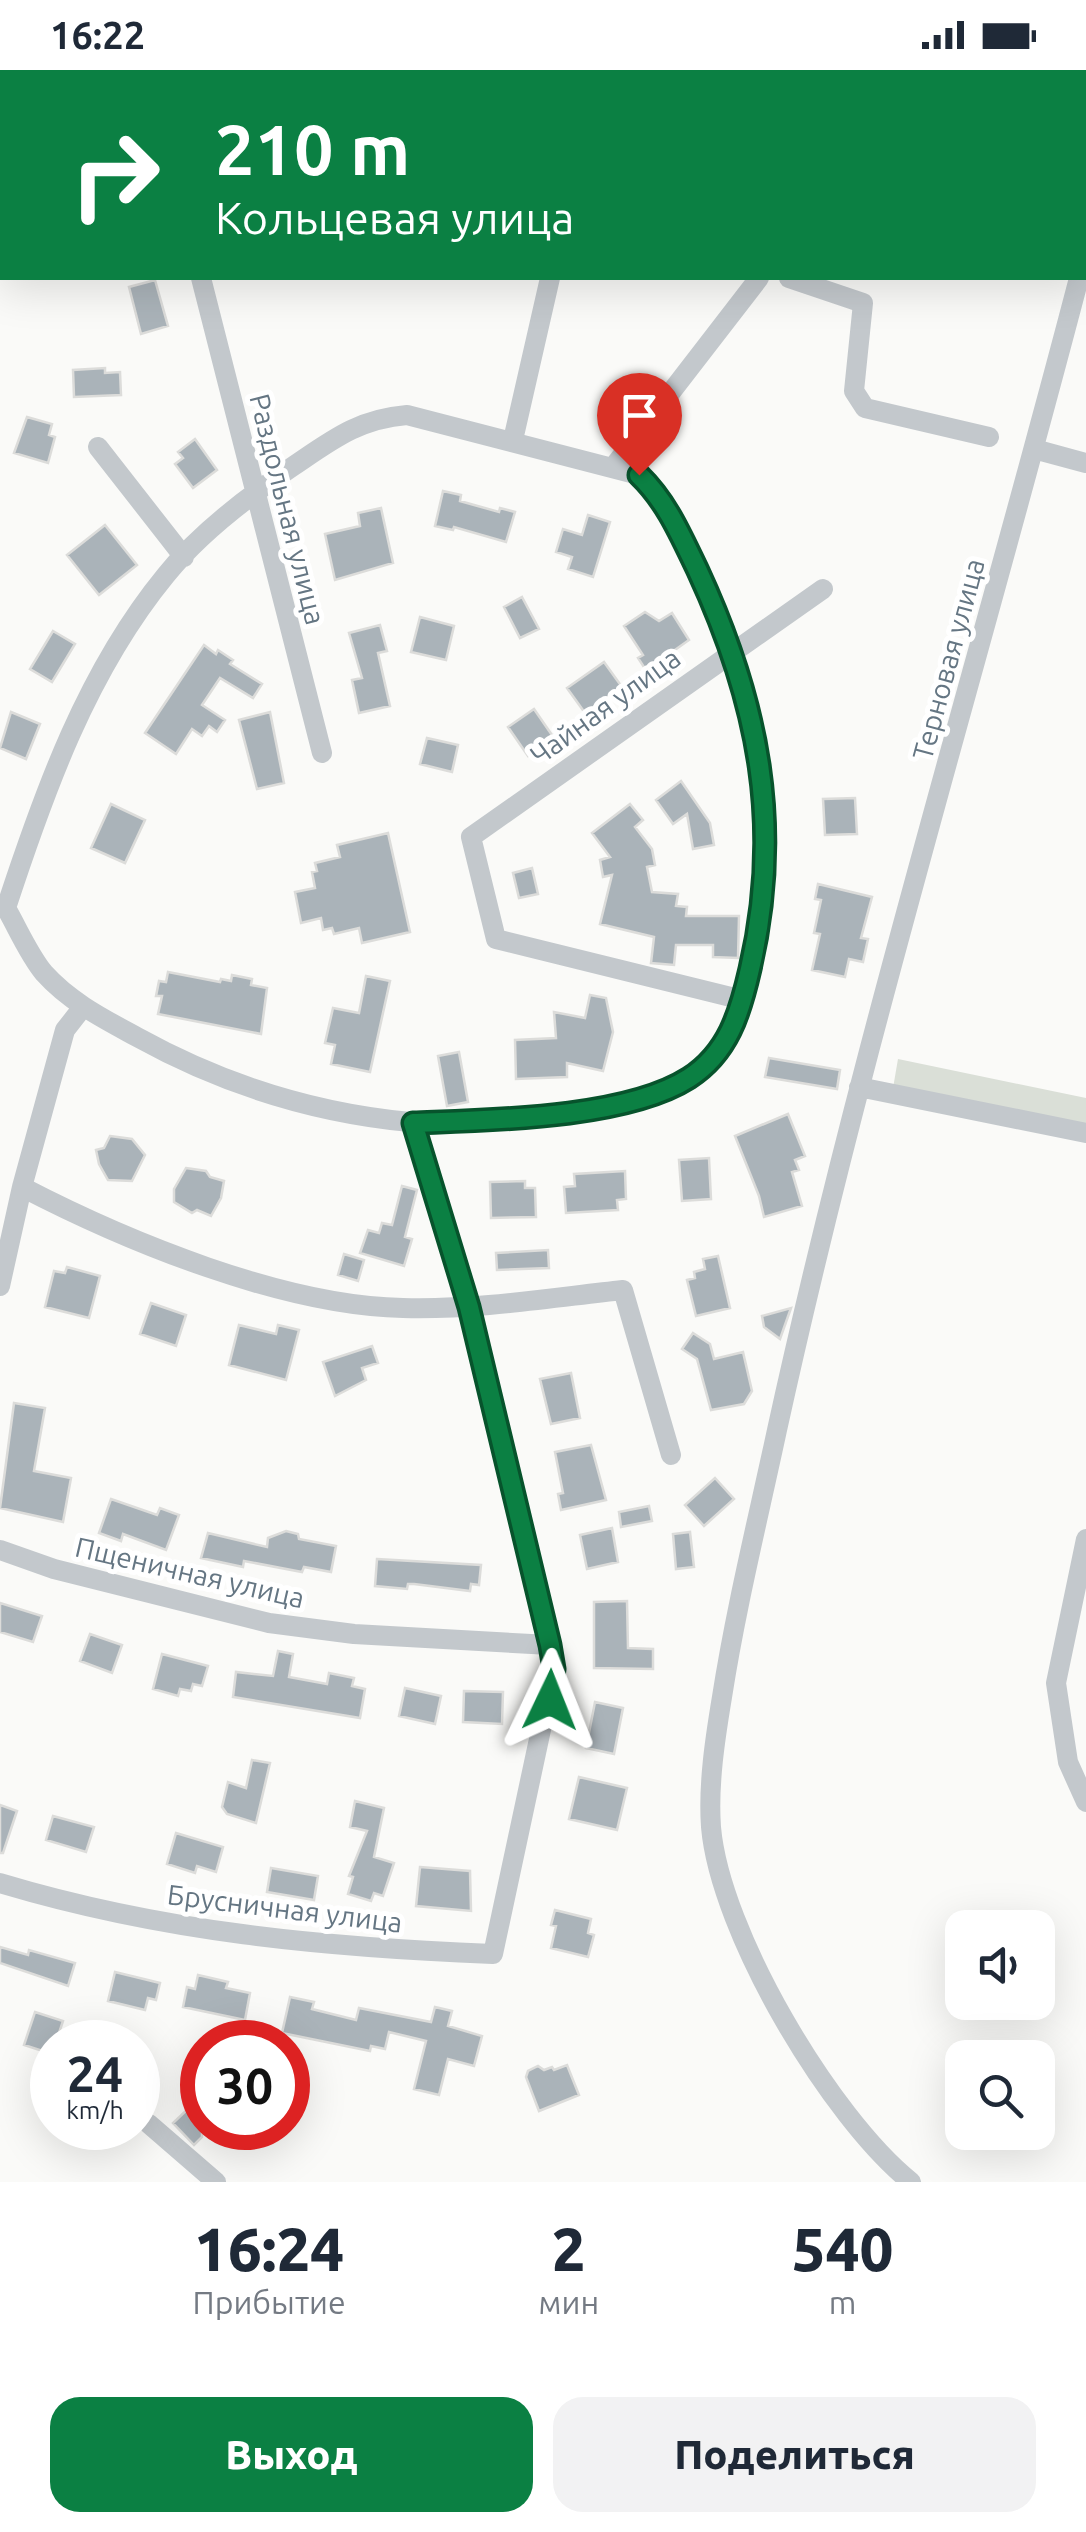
<!DOCTYPE html>
<html lang="ru">
<head>
<meta charset="utf-8">
<style>
  :root { --surface:#fff; --page:#f2f2f3; --text:#1f2937; --muted:#747a83; --accent:#0b8043 }
  body { margin:0; font-family:Ubuntu,sans-serif; background:var(--page); color:var(--text); height:100vh; display:flex; flex-direction:column; font-size:38px; white-space:nowrap }
  * { box-sizing:border-box; margin:0 }
  p { font-size:32px; color:var(--muted) }
  .icon { flex:none; width:55px; height:55px; fill:none; stroke:currentColor; stroke-width:2; stroke-linecap:round; stroke-linejoin:round }
  .map { position:relative; height:2112px; overflow:hidden }
  .details { display:flex; flex-direction:column; background:var(--surface); flex:1 }
  .details>* { flex:none }
  .banner { position:absolute; left:0px; top:0px; width:1088px; height:210px; box-shadow:0 10px 40px #0002; background:#0b8043; color:#fff; overflow:hidden }
  .controls { position:absolute; left:945px; top:1840px; display:grid; gap:20px }
  .controls a { display:grid; place-items:center; width:110px; height:110px; border-radius:20px; background:var(--surface); box-shadow:0 10px 40px #0002; font-size:50px }
  .speed { position:absolute; left:30px; top:1950px; display:flex; gap:20px; font-size:50px; font-weight:700; text-align:center }
  .speed>* { display:grid; place-content:center; width:130px; height:130px; border-radius:50%; background:var(--surface); box-shadow:0 10px 40px #0002; line-height:1 }
  .speed small { font-size:25px; font-weight:400 }
  .speed .limit { border:15px solid #d22; background:#fff; color:#111 }
  .pin { position:absolute; display:grid; place-items:center; width:85px; height:85px; color:#fff; margin:-102px -42px; border-radius:50% 50% 50% 0; rotate:-45deg; box-shadow:0 0 10px #0007 }
  .pin .icon { rotate:45deg }
  .me { position:absolute; width:110px; margin:-55px; rotate:2deg; stroke-linejoin:round; filter:drop-shadow(0 0 8px #0008) }
  .turn { display:flex; align-items:center; gap:35px; height:210px; padding:0 50px; font-size:45px }
  .turn .icon { width:130px; height:130px; stroke-width:2.5 }
  .turn b { display:block; font-size:70px; line-height:85px }
  .eta { display:flex; justify-content:space-evenly; align-items:center; height:170px; text-align:center }
  .eta b { font-size:60px; font-weight:800; line-height:70px }
  .action { display:flex; gap:20px; margin-top:auto; padding:20px 50px }
  .action a { flex:1; height:115px; border-radius:30px; background:var(--accent); color:#fff; font-size:40px; font-weight:800; line-height:115px; text-align:center }
  .action a+a { background:var(--page); color:var(--text) }
  .status { display:flex; justify-content:space-between; align-items:center; height:70px; padding:0 50px; background:var(--surface); direction:ltr }
  .status svg { height:28px; fill:currentColor }
  .map>svg:first-child { display:block }
  .green { fill:#dadfd7 }
  .building { fill:#aab3b9; stroke:#dcdcda; stroke-width:2.5 }
  .lines { fill:none; stroke-linecap:round; stroke-linejoin:round }
  .minor { stroke:#c3c8cc; stroke-width:20 }
  .route-casing { stroke:#07532c; stroke-width:25 }
  .route { stroke:#0b8043; stroke-width:18 }
  .labels { text-anchor:middle; dominant-baseline:central; stroke-width:10; stroke-linejoin:round; paint-order:stroke }
  .street-label { font-size:28px; fill:#657683; stroke:#fff }
</style>
</head>
<body>
<div class="status"><b>16:22</b><svg viewBox="0 0 49 12"><path d="M0 12V9h3v3zM5 12V6h3v6zM10 12V3h3v9zM15 12V0h3v12zM26 1h20v11H26zM47 4h2v5h-2z"/></svg></div>
<div class="map">
<svg width="1086" height="2112" viewBox="0 0 1086 2112">
  <rect width="100%" height="100%" fill="#fafaf8"/>
  <path class="green" d="M898,989L1086,1028V1065L893,1018Z"/>
  <path class="building" d="M155,210L168,256L141,264L129,217Z
    M105,298V303L120,302L121,325L74,327L73,300Z
    M27,347L52,354L49,365L55,367L48,393L14,383Z
    M195,369L217,400L193,418L175,394L183,388L178,382Z
    M443,421L461,425L460,431L499,442L500,438L515,442L506,472L454,457L453,460L435,456Z
    M381,438L393,493L335,510L325,464L360,456L358,443Z
    M588,445L610,452L593,507L568,499L572,487L556,482L563,459L582,465Z
    M105,455L137,495L99,525L67,485Z
    M522,527L539,559L520,568L504,537Z
    M645,542L659,551L672,543L689,570L672,582L682,596L655,614L638,588L643,585L624,556Z
    M420,547L454,556L446,590L411,582Z
    M380,555L387,581L378,583L390,636L359,643L352,610L362,608L349,563Z
    M53,561L75,574L52,612L30,599Z
    M204,575L216,584L218,580L233,590L230,594L262,614L253,628L220,608L202,635L225,650L217,662L209,656L202,666L192,659L176,684L145,663Z
    M604,592L622,617L585,643L567,618Z
    M534,639L554,668L528,686L508,657Z
    M11,642L40,654L26,689L0,678Z
    M270,642L284,713L257,719L239,650Z
    M427,668L458,675L452,702L420,694Z
    M681,711L710,753L714,775L693,779L687,744L673,754L656,730Z
    M855,728L857,764L825,765L823,729Z
    M111,734L145,750L125,793L91,778Z
    M630,734L643,750L635,757L652,779L655,795L647,797L652,822L678,824L676,836L687,837L686,846H739L738,888L713,887V875H676L674,895L651,893L654,867L600,854L612,805L603,807L600,790L610,787L592,763Z
    M388,763L410,862L362,873L359,858L334,864L332,858L323,860L321,848L301,853L295,822L315,818L312,802L317,801L315,793L340,787L337,775Z
    M532,798L538,824L519,828L513,803Z
    M818,814L872,827L861,868L868,869L863,892L849,889L845,907L812,900L820,864L814,863L821,830L815,829Z
    M168,902L220,912L221,909L231,911L232,905L252,909L251,915L267,918L261,964L158,944L162,926H156L159,911L166,912Z
    M366,906L390,911L370,1002L331,994L335,975L325,973L333,938L359,943Z
    M590,925L606,928L613,962L603,1001L567,993V1007L516,1009L515,970L556,968L554,942L585,948Z
    M459,982L468,1032L447,1036L438,986Z
    M769,988L840,1000L837,1019L765,1007Z
    M788,1044L805,1086L795,1090L799,1100L792,1102L802,1136L764,1147L759,1126L735,1066Z
    M110,1066L132,1069L145,1085L132,1111L108,1110L99,1094L96,1080L104,1078Z
    M709,1088L711,1129L682,1131L679,1090Z
    M186,1098L206,1101L210,1107L224,1111L221,1128L211,1146L197,1140L192,1143L174,1132V1119Z
    M625,1101L626,1129L617,1130L618,1140L566,1143L564,1117L575,1116L574,1104Z
    M525,1111V1118H535L536,1147L491,1148L490,1112Z
    M402,1116L417,1120L405,1167L412,1169L404,1196L360,1183L368,1160L379,1163L382,1153L392,1155Z
    M548,1180L549,1198L497,1200L496,1183Z
    M344,1184L364,1190L358,1211L338,1205Z
    M718,1186L730,1238L696,1246L687,1210L695,1208L694,1202L705,1199L703,1189Z
    M67,1197L100,1206L89,1248L45,1237L54,1201L65,1203Z
    M151,1233L186,1245L176,1276L140,1264Z
    M791,1238L780,1269L764,1257L762,1246Z
    M239,1255L276,1264L278,1255L299,1260L286,1310L229,1295Z
    M693,1263L710,1274L714,1289L743,1282L752,1321L744,1334L711,1340L697,1289L682,1279Z
    M372,1276L378,1293L362,1298L366,1310L335,1326L323,1292Z
    M571,1303L580,1348L551,1354L540,1309Z
    M14,1333L45,1338L34,1401L71,1408L63,1452L0,1438Z
    M591,1375L606,1430L561,1440L558,1424L563,1423L555,1382Z
    M715,1408L734,1429L704,1456L685,1435Z
    M111,1429L157,1445L160,1438L179,1445L166,1480L123,1464L121,1471L99,1463Z
    M649,1436L652,1451L621,1457L619,1442Z
    M612,1458L618,1492L587,1499L580,1465Z
    M286,1461L298,1464L299,1469L336,1476L331,1502L304,1497L302,1502L244,1491L243,1497L201,1488L208,1463L267,1477L268,1468Z
    M690,1462L694,1497L676,1499L673,1464Z
    M377,1489L481,1495L479,1515L471,1514L470,1521L414,1514H408L407,1519L375,1516Z
    M627,1531L628,1578L653,1579V1599L594,1598V1532Z
    M0,1533L42,1546L33,1572L0,1562Z
    M90,1564L122,1575L112,1603L80,1591Z
    M278,1581L293,1584L289,1607L327,1614L329,1603L354,1608L352,1616L365,1619L360,1648L233,1627L236,1602L273,1606Z
    M162,1584L208,1596L202,1616L193,1614L191,1621L180,1619L178,1626L153,1619Z
    M405,1618L441,1626L435,1654L399,1646Z
    M464,1621L503,1622L502,1654L463,1652Z
    M595,1632L623,1638L614,1684L586,1678Z
    M252,1690L270,1693L256,1753L227,1744L222,1737L228,1712L246,1718Z
    M579,1707L627,1718L617,1760L569,1749Z
    M355,1731L384,1738L374,1787L394,1793L383,1826L374,1823L371,1831L348,1824L353,1807L349,1806L367,1761L350,1757Z
    M0,1735L17,1741L3,1783H0Z
    M53,1746L94,1757L86,1782L46,1770Z
    M176,1763L223,1777L216,1802L197,1796L195,1803L167,1794Z
    M420,1797L470,1801L471,1841L416,1836Z
    M271,1798L318,1806L314,1830L267,1822Z
    M555,1840L591,1849L588,1863L594,1865L588,1887L551,1878L556,1856L551,1855Z
    M0,1877L28,1885L29,1880L75,1893L68,1916L0,1893Z
    M115,1902L160,1913L156,1930L148,1928L145,1940L108,1931Z
    M198,1905L228,1912L226,1918L250,1923L245,1950L183,1937L187,1917L195,1919Z
    M290,1927L314,1932L312,1939L356,1950L359,1938L431,1952L435,1937L452,1941L448,1956L482,1966L474,1996L448,1989L439,2025L414,2019L426,1971L389,1962L385,1979L371,1976L370,1981L282,1963Z
    M35,1942L63,1951L56,1972H52V1984L24,1975Z
    M567,1995L579,2025L539,2041L526,2007L528,2001L538,1996L544,2000L552,1997L554,2000Z
    M192,2035L202,2046V2067L194,2075L173,2053Z"/>
  <g class="lines">
    <path class="minor" d="M17,2L18,0
      M0,80L2,69
      M1085,184L1086,180
      M201,208L322,683
      M789,208L863,233L854,321L865,338L989,367
      M407,345L639,405C667,432 681,466 697,501C758,629 783,757 751,897C740,944 731,976 691,1006C655,1033 582,1041 538,1045C497,1050 451,1056 410,1052C314,1043 222,1014 137,967C104,949 70,932 44,903C29,885 18,859 6,838C44,722 87,601 166,505C198,465 250,425 292,397C332,370 358,349 407,345Z
      M513,370L550,208
      M98,377L184,487
      M1034,379L1086,393
      M614,396L759,208
      M743,930L496,869L471,767L823,519
      M859,1017L1086,1063
      M22,1117C128,1172 284,1236 403,1238C477,1240 550,1228 623,1220L671,1385
      M0,1216L22,1117L65,960L83,937
      M1086,1469L1056,1613L1068,1692L1086,1732
      M0,1480L54,1499L269,1553L354,1564L550,1575
      M0,1813C163,1862 323,1877 493,1884L554,1599L469,1237L413,1053
      M149,2054L216,2112
      M911,2112C830,2047 720,1862 711,1757C708,1715 715,1669 722,1627C736,1537 758,1449 777,1360C862,972 979,592 1079,208"/>
  </g>
  <g class="lines">
    <defs>
      <path id="route" d="M550,1630L554,1599L550,1575L469,1237L413,1053C488,1050 625,1049 689,1008C728,983 740,943 750,899C783,757 759,633 698,501C681,466 667,432 639,405"/>
    </defs>
    <use href="#route" class="route-casing"/>
    <use href="#route" class="route"/>
  </g>
  <g class="labels">
    <g class="street-label">
      <text transform="translate(288 439) rotate(76)">Раздольная улица</text>
      <text transform="translate(948 589) rotate(-75)">Терновая улица</text>
      <text transform="translate(605 636) rotate(-36)">Чайная улица</text>
      <text transform="translate(190 1502) rotate(13)">Пщеничная улица</text>
      <text transform="translate(285 1838) rotate(7)">Брусничная улица</text>
    </g>
  </g>
</svg>
<div class="controls">
<a><svg class="icon" aria-label="sound" viewBox="0 0 24 24"><path d="M4 9h4l5-4v14l-5-4H4zM17 9q2 3 0 6"/></svg></a>
<a><svg class="icon" aria-label="search" viewBox="0 0 24 24"><circle cx="10" cy="10" r="6"/><path d="M15 15l6 6"/></svg></a>
</div>
<div class="speed"><div>24<small>km/h</small></div><div class="limit">30</div></div>
<div class="pin" style="left:639px;top:405px;background:#d93025"><svg class="icon" aria-label="arrive" viewBox="0 0 24 24"><path d="M6 21V4h12l-3 4 3 4H6"/></svg></div>
<svg class="me" style="left:550px;top:1630px" viewBox="-20 -20 40 40"><path d="M0-17L14 15 0 8-14 15z" fill="#0b8043" stroke="#fff" stroke-width="4"/></svg>
<div class="banner">
<div class="turn"><svg class="icon" aria-label="right" viewBox="0 0 24 24"><path d="M7 20v-9h11M14 6l5 5-5 5"/></svg><div><b>210 m</b>Кольцевая улица</div></div>
</div>
</div>
<section class="details">
<div class="eta">
<div><b>16:24</b><p>Прибытие</p></div>
<div><b>2</b><p>мин</p></div>
<div><b>540</b><p>m</p></div>
</div>
<div class="action"><a>Выход</a><a>Поделиться</a></div>
</section>
</body>
</html>
